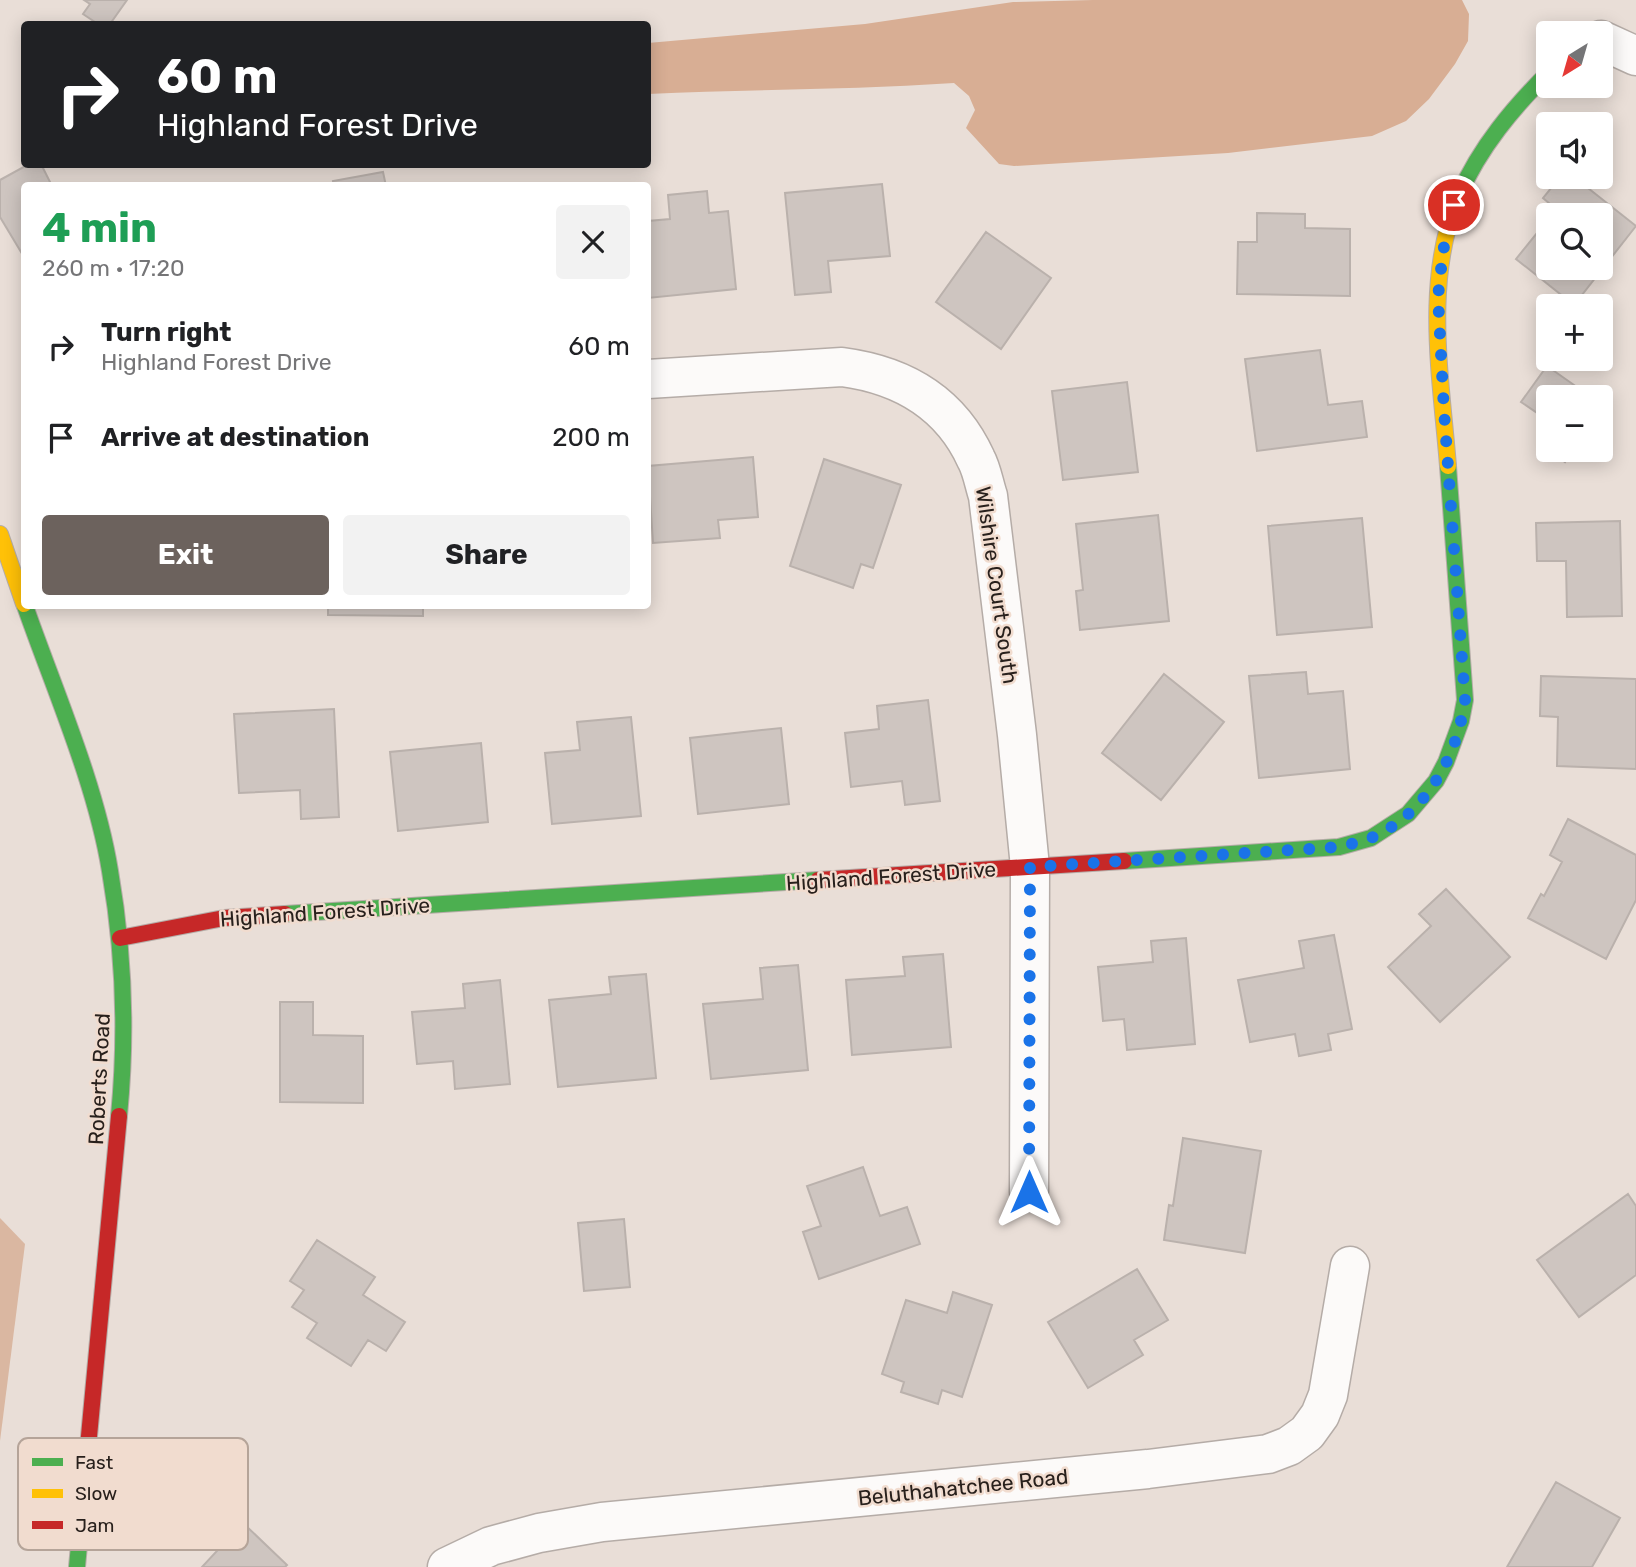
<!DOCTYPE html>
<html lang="en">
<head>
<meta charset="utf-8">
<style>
  :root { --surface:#fff; --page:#f2f2f2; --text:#202124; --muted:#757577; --accent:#6c625d }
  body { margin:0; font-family:Rubik,sans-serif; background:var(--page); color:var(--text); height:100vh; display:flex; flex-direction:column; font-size:26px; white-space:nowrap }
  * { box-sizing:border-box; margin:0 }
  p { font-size:23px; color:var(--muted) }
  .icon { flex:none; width:38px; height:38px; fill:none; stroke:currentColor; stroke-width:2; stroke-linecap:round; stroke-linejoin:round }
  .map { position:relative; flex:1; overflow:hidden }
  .side { position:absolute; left:21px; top:182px; width:630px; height:427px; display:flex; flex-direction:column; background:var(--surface); border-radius:7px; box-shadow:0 4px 18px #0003 }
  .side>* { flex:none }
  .top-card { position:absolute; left:21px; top:21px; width:630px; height:147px; border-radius:7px; box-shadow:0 4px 18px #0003; background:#202124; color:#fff; overflow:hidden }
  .needle { width:46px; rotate:217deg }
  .fabs { position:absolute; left:1536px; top:21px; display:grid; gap:14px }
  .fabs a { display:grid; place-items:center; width:77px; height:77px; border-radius:7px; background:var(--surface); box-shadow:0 4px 18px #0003; font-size:35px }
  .pin { position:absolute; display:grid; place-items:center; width:60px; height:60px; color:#fff; margin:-30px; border:4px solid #fff; border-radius:50%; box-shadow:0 2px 7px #0007 }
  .me { position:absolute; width:77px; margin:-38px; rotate:0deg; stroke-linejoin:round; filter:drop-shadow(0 0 5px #0008) }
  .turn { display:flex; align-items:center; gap:24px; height:147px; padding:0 21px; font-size:32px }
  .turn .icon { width:91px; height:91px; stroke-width:2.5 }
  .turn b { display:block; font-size:49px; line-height:60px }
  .round { display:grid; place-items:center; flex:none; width:74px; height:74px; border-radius:7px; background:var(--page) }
  .headline { display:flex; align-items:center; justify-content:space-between; height:119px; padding:0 21px }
  h1 { font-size:42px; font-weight:700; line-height:52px; color:#1e9e55 }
  .primary-button { display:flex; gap:14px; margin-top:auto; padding:14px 21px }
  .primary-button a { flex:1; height:80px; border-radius:7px; background:var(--accent); color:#fff; font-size:28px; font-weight:700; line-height:80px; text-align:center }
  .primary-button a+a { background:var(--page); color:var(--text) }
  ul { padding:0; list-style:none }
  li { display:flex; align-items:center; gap:21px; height:91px; padding:0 21px }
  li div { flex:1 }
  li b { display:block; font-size:26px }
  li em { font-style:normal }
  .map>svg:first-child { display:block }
  .forest { fill:#dab7a1 }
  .water { fill:#d8ae94 }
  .building { fill:#cec5c0; stroke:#bab1ac; stroke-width:2 }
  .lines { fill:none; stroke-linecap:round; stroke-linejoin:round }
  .street-casing { stroke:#b5aca7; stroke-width:41 }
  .fast-casing { stroke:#b5aca7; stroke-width:18 }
  .slow-casing { stroke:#b5aca7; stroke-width:18 }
  .jam-casing { stroke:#b5aca7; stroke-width:18 }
  .street { stroke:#fcfaf9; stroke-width:38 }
  .fast { stroke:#4caf50; stroke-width:16 }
  .slow { stroke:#ffc107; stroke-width:16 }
  .jam { stroke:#c62828; stroke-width:16 }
  .route { stroke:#1a73e8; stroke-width:12; stroke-dasharray:0 21.6 }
  .labels { text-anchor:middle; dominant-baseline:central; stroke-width:5; stroke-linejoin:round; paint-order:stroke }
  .street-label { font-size:21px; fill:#28201c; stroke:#f1dccf }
  .key { fill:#f1dccf; stroke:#b5a499; stroke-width:2 }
  .key-label { font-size:19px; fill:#28201c }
</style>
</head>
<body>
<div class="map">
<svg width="1636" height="1567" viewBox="0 0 1636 1567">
  <rect width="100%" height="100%" fill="#e9ded7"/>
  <path class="forest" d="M0,1218L25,1244L0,1441Z"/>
  <path class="water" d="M1093,0H1462L1469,14L1468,41L1455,64L1429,99L1406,121L1372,136L1228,153L1014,166L999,164L966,128L975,110L969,96L954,83C852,90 750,89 648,94V43L865,24L1013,2Z"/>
  <path class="building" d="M84,0H127L110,24H98L83,14L90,4Z
    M29,164H41L52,186H24V257L0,217V180Z
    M383,172L386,186H334L333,181Z
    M1560,177H1574L1636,226L1574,305L1516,259L1549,218V268H1601V215H1551L1556,209L1543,198Z
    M882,184L890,256L828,261L831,292L795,295L785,193Z
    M707,191L709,213L728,211L736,289L648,298V221L670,219L668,195Z
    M1257,213L1305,214V228L1350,229V296L1237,294L1238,242H1257Z
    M986,232L1051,278L1001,349L936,302Z
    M1320,350L1328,405L1362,401L1367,437L1257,451L1245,359Z
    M1547,366L1591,397H1549V421L1521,402Z
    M1127,382L1138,472L1063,480L1052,391Z
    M1549,427V450H1574L1565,462L1538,443Z
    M753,457L758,517L718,520L720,538L653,543L648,466Z
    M824,459L901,485L873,568L861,564L853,588L790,566Z
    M1158,515L1169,621L1080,630L1076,591L1083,590L1076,524Z
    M1362,518L1372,627L1277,635L1268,526Z
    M1620,521L1622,616L1567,617L1566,561H1537L1536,523Z
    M328,606H423V616L328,615Z
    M1306,672L1308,694L1343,691L1350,769L1259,778L1249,676Z
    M1164,674L1224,722L1161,800L1102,753Z
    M1541,676L1636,679V769L1557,766L1558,717L1540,716Z
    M928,700L940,801L905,805L902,781L851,787L845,733L879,729L877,706Z
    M334,709L339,817L301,819L300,790L239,793L234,714Z
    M631,717L641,816L552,824L545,753L580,750L577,722Z
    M781,728L789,804L698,814L690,738Z
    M481,743L488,822L398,831L390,752Z
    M1568,819L1636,855V900L1606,959L1528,918L1541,894L1544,896L1562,862L1550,855Z
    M1446,889L1510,957L1440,1022L1388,967L1431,926L1419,914Z
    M1334,935L1352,1029L1328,1034L1331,1050L1299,1056L1295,1034L1250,1042L1238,980L1304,968L1299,941Z
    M1186,938L1195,1044L1127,1050L1124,1019L1103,1021L1098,967L1153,962L1151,941Z
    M943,954L951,1047L852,1055L846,980L905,976L903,957Z
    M798,965L808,1070L711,1079L703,1004L763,999L760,968Z
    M646,974L656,1078L558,1087L549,1000L611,994L609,977Z
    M500,980L510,1084L455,1089L453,1061L417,1064L412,1012L465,1008L463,984Z
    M280,1002H313V1035L363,1036V1103L280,1102Z
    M1183,1138L1261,1151L1245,1253L1164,1240L1169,1205L1173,1206Z
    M863,1167L880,1216L907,1207L920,1244L819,1279L803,1232L821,1226L807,1186Z
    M1628,1194L1636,1206V1275L1579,1317L1537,1260Z
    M624,1219L630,1287L584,1291L578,1223Z
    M317,1240L375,1277L363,1295L405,1322L386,1351L368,1340L351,1366L307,1338L317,1323L292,1307L304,1290L290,1281Z
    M1137,1269L1168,1320L1134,1340L1143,1355L1088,1388L1048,1322Z
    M953,1292L992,1305L962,1397L942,1390L938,1404L901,1392L904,1382L882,1374L906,1300L947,1313Z
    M1556,1482L1620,1518L1592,1567H1507Z
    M243,1523L287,1565L285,1567H202Z"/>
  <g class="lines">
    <defs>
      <path id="street" d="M1601,40L1636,56
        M648,379L842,367C902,375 950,402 976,459C982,470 984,484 988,496L1017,735L1030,867L1029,1192
        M447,1567L491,1546L539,1533L602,1522L1148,1469L1268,1454L1289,1446L1307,1433L1320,1415L1328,1395L1350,1266"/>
      <path id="fast" d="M1459,195C1480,147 1513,108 1549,72
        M25,606C54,689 96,784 110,871C124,952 127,1033 119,1116
        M1124,861L1339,847L1371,838L1408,814L1436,781L1446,762L1461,721L1465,700L1448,466
        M285,914L818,880
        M77,1567L88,1447"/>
      <path id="slow" d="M1448,466C1441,377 1423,280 1459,195
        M0,534L24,604"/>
      <path id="jam" d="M818,880L1124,861
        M120,938L224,918L285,914
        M88,1447L119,1116"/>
    </defs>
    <use href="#street" class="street-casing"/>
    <use href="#fast" class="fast-casing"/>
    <use href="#slow" class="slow-casing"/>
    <use href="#jam" class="jam-casing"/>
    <use href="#street" class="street"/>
    <use href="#fast" class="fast"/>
    <use href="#slow" class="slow"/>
    <use href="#jam" class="jam"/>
  </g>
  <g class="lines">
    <path class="route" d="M1029,1192L1030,867L1339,847C1350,844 1361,842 1371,838C1426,814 1457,757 1465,700L1444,411L1438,297L1443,251L1454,205"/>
  </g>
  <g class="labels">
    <g class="street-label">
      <text transform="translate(997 585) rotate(82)">Wilshire Court South</text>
      <text transform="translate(891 876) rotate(-4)">Highland Forest Drive</text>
      <text transform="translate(325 912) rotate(-4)">Highland Forest Drive</text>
      <text transform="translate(99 1079) rotate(-87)">Roberts Road</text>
      <text transform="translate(963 1487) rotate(-6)">Beluthahatchee Road</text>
    </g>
  </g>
  <rect x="18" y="1438" width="230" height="112" rx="10" class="key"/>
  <rect x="32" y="1458" width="31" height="8" fill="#4caf50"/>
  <rect x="32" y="1489" width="31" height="9" fill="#ffc107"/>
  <rect x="32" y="1521" width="31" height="8" fill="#c62828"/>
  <g class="key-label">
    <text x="75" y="1469">Fast</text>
    <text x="75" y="1500">Slow</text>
    <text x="75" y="1532">Jam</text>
  </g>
</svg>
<div class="fabs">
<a><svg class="needle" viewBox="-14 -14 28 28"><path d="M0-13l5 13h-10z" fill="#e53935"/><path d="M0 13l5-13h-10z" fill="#757577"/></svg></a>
<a><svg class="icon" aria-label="sound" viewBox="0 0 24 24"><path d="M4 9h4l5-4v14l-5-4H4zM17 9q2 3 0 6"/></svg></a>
<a><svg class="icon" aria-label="search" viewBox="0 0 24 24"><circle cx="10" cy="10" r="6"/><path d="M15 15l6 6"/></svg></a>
<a>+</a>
<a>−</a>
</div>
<div class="pin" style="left:1454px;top:205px;background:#d93025"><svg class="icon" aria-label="arrive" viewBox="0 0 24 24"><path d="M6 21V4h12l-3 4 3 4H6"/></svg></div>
<svg class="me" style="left:1029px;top:1192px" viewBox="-20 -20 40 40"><path d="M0-17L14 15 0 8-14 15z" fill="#1a73e8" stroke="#fff" stroke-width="4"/></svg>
<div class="top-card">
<div class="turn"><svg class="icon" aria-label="right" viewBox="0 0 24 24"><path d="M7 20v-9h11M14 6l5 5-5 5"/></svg><div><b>60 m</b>Highland Forest Drive</div></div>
</div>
<section class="side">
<div class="headline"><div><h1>4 min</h1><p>260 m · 17:20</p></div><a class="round"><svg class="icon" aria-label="close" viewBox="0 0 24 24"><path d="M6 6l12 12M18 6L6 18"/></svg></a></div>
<ul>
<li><svg class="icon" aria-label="right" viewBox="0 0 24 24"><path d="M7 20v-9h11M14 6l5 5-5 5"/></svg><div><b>Turn right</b><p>Highland Forest Drive</p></div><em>60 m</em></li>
<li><svg class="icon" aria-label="arrive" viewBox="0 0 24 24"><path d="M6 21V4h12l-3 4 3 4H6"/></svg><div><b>Arrive at destination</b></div><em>200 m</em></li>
</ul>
<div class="primary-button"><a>Exit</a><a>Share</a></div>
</section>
</div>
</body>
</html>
